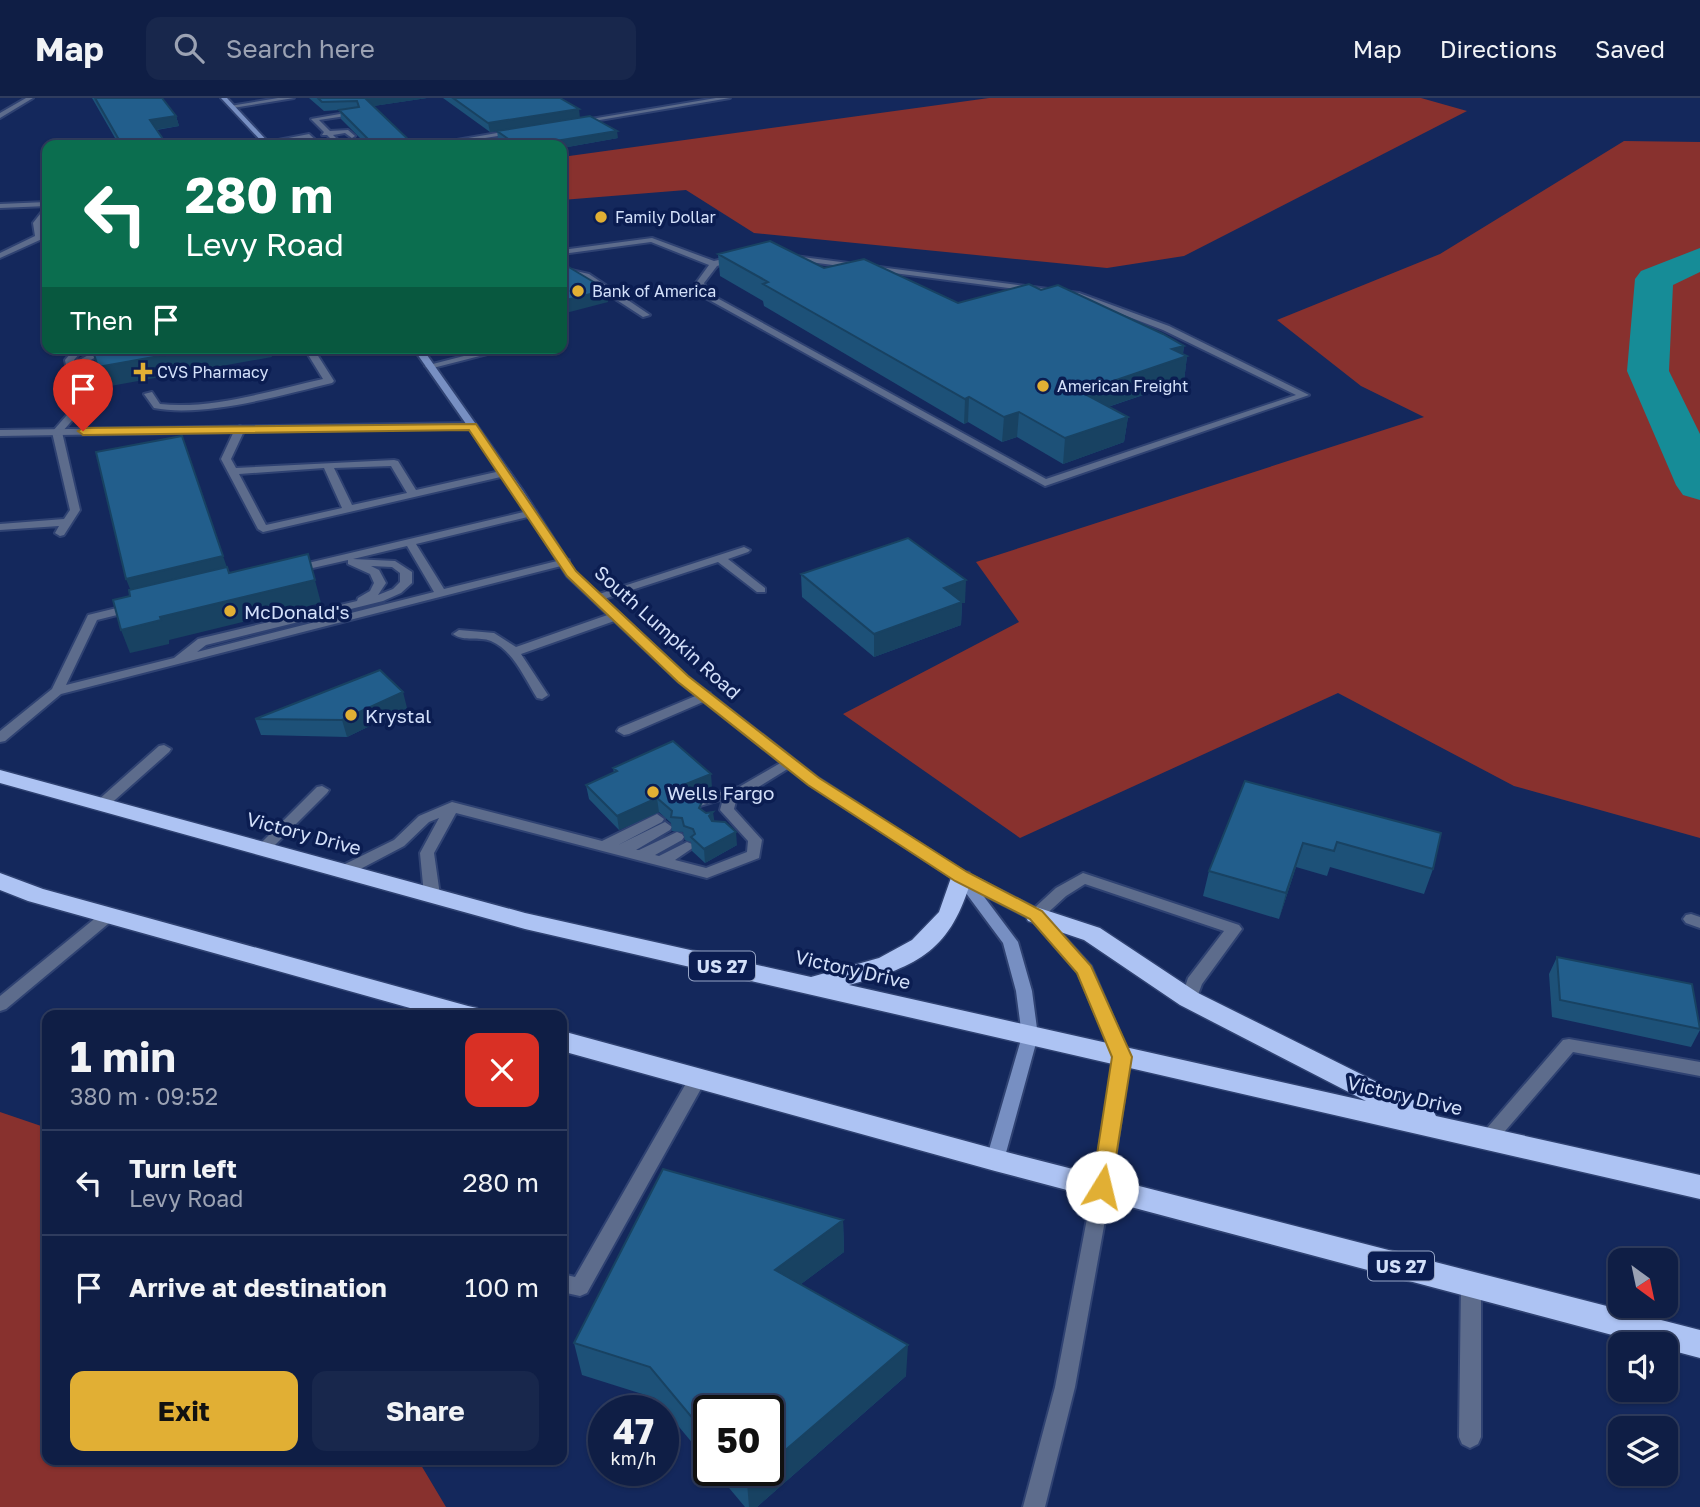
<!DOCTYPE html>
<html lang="en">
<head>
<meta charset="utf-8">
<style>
  :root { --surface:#0f1e45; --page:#18274c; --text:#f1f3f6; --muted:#9ba2b3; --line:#2f3c5e; --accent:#e1af34 }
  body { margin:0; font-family:"Golos Text",sans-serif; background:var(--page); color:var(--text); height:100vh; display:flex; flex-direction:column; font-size:26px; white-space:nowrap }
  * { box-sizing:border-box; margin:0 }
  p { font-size:23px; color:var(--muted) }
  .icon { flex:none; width:38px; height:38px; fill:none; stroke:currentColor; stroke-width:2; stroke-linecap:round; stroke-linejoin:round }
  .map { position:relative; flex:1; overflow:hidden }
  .side { position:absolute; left:42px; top:912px; width:525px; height:455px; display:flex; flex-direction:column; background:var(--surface); border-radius:14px; box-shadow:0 2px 5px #0004,0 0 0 2px var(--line) }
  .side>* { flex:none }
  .banner { position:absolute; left:42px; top:42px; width:525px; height:214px; border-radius:14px; box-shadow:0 2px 5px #0004,0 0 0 2px var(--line); background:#0b6e4f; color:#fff; overflow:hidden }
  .needle { width:46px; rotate:147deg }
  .controls { position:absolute; left:1608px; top:1150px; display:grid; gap:14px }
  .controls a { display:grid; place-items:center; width:70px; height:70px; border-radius:14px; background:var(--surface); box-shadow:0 2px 5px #0004,0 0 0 2px var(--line); font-size:35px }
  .speed { position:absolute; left:588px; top:1297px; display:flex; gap:14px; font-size:35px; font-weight:700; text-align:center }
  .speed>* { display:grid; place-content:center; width:91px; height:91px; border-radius:50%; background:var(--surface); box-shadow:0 2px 5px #0004,0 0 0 2px var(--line); line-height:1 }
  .speed small { font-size:18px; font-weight:400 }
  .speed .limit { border:4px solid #111; border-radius:10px; background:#fff; color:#111 }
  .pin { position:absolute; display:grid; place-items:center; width:60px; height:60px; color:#fff; margin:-72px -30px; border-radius:50% 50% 50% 0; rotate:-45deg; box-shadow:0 0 7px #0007 }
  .pin .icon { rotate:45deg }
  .me { position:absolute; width:77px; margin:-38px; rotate:9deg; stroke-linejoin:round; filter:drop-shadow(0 0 5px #0008) }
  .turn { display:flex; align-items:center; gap:24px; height:147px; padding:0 28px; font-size:32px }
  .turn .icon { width:91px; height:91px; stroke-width:2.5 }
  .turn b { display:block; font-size:49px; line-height:60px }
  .then { display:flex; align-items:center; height:66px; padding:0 28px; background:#0003; gap:14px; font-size:26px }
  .round { display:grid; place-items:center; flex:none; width:74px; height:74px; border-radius:14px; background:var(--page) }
  .summary { display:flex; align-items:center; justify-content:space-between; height:119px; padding:0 28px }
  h1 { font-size:42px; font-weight:700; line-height:52px }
  .action { display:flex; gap:14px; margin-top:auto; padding:14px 28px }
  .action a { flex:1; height:80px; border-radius:14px; background:var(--accent); color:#111; font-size:28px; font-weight:700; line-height:80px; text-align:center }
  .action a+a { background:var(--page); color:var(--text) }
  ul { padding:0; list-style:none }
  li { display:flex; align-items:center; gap:21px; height:105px; padding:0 28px; border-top:2px solid var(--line) }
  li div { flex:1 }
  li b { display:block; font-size:26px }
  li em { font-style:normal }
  header { display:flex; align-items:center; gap:42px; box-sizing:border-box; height:98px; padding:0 35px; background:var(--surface); border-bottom:2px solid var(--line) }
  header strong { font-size:33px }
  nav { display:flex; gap:38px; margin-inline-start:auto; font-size:24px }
  .search { width:490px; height:63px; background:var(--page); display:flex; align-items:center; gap:18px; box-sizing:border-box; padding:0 24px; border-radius:14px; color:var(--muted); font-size:26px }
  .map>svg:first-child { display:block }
  .forest { fill:#88312e }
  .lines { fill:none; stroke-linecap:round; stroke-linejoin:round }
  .river { fill:#168c97; fill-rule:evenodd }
  .lane-casing { stroke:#2f4272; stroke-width:4 }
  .street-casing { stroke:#2f4272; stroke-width:4 }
  .secondary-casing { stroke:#2f4272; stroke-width:4 }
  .highway-casing { stroke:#2f4272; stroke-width:3 }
  .lane { fill:#5d6c8c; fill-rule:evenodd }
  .street { fill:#5d6c8c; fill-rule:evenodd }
  .secondary { fill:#778fc2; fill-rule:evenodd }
  .highway { fill:#adc3f3; fill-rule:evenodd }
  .wall { fill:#1d5178 }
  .shaded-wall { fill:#184262 }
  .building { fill:#225e8c; stroke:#184262; stroke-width:2 }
  .route { fill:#e1af34; stroke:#927222; stroke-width:2 }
  .poi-dot { fill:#e1af34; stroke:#0b1d51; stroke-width:2.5 }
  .labels { text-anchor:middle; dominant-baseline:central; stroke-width:7; stroke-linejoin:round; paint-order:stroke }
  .far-poi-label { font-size:16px; fill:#d3e0fa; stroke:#0b1d51; text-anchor:start }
  .shield { fill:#0b1d51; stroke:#97a6c7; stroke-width:2 }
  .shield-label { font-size:18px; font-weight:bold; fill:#d3e0fa }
  .poi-label { font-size:19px; fill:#d3e0fa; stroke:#0b1d51; text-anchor:start }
  .street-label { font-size:19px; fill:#d3e0fa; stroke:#0b1d51 }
</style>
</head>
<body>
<header>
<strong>Map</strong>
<div class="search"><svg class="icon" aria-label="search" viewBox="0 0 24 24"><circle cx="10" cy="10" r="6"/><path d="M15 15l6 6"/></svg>Search here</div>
<nav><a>Map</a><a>Directions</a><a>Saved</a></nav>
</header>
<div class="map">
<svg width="1700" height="1409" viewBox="0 0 1700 1409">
  <rect width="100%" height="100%" fill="#14285c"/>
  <path class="forest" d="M989,0H1421L1467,13L1184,158L1107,170L754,135L686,92L562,102V59Z
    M1624,43L1700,44V740L1514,688L1338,595L1020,740L843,616L1019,524L976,464L1424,319L1361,288L1277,222L1440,156Z
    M0,1014L47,1030V1362H418L446,1409H0Z"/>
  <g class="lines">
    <path class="river" d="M1700,150V174L1673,187L1669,273L1700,336V402L1683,397L1676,387L1627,273L1635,181L1641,173Z"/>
    <defs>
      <path id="lane" d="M357,13L359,16L319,22L330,33L348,32L355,38L352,40L345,35L333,37L337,41L332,42L327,37H322L324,34L311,21Z
        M309,36L321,47H315L308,40L266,47L263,45Z
        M47,104V108L0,110V106Z
        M44,111H47V117L41,125L42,141L0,160V155L35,138L33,125Z
        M652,140L714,163L732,159L787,157L1079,195L1169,228L1309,297L1045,388L702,198L696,185L709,167L651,144L562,156V152ZM787,161L1077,199L1163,232L1296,297L1046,381L708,195L704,185L717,168L732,163Z
        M562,170L589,176L650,217L643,219L583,180L562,174Z
        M75,250H84L74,262V265L101,250L108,252L75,271L84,309L62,334L80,412L64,437L60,438L55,435L59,428L0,432V426L64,421L70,412L52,334L74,309L65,262Z
        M304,250H313L334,283L332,285C283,297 203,320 154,310L144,296L152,294L160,306C211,312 273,292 323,281Z
        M495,250H511L429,271L425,268Z
        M240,328L245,331L231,361L236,370L394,362L398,363L416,392L505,372L510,375L505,378L263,434L258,431L221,361L235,331ZM391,368L407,395L352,407L334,370ZM324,370L342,410L266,427L239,376Z
        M532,412L536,413V417L416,446L444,491L565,461L569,462V466L61,596L5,643L0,644V633L52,591L88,517L133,506L139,510L137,512L97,522L66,587L174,560L198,541L357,503L358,500L370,493L374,485L370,476L348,466V462L295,474L291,473V469ZM407,448L434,494L197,554L206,547L383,503L401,495L412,485V474L395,463L353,461ZM371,468L392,469L400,475V484L393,491L378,497L386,485L379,472Z
        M744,449L750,452L748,454L728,461L765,490V494H757L718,464L601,502H593L591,500L593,498Z
        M616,514L622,518L620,521L521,556L548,597L542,601L537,600C525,581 513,552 491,543C479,538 464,544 453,536L459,532L494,535L516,549Z
        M705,594L710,595L711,598L710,601L629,636L624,637L617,633L619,630Z
        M164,647L171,651L169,654L107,709H97L95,706L97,703L159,648Z
        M789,660L796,664L794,667L736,703L734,711L762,742L759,760L707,780L456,715L434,755L440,797L437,801H427L424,797L420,755L439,720L429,724L404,748L349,777L344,778L337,773L339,769L394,742L419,718L452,704L602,743L657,716L664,721L662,724L618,747L665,724L672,729L670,732L636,752H639L677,734L682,736L684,739L682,742L655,757L659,758L687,744L692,746L694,749L675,762L706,770L747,754L748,743L720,712L723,701L690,711L685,709L683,706L685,703L739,689Z
        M322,688L329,692L327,695L268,754H258L256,751L258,748L317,689Z
        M1083,775L1239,827L1242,831L1202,886L1195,905L1189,907L1183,905L1181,901L1188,880L1224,833L1085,786L1066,798L1041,821H1031L1028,817L1031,813L1056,790Z
        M109,812L114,813L117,817L114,821L6,911L0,913V898L104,813Z
        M1691,816L1700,819V830L1686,825L1683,821L1686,817Z
        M1569,941L1700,964V978L1573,954L1493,1047L1487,1049L1481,1047L1478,1042L1481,1037L1563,942Z
        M698,973L704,975L707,980L587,1195L580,1198L562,1194V1176L575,1179L692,975Z
        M1102,1081L1109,1083L1111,1089L1075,1289L1045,1409H1023L1055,1289L1093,1089L1095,1083Z
        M1471,1177L1478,1180L1481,1186V1339L1478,1346L1470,1350L1462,1346L1459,1339L1461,1186L1464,1180Z"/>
      <path id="street" d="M26,0H33L0,20V15Z
        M278,0H294L233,10L230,8Z
        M716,0H730L576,26L573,24Z
        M515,32L517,35L442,47H428Z
        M472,325L477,328L475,330L0,338V332Z"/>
      <path id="secondary" d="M221,0H227L271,47H265Z
        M413,250H422L523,393L575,474L687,578L818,680L966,775L1041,813L1091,868L1130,959L1111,1089L1109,1095L1102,1097L1095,1095L1093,1089L1114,959L1078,875L1031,821L982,796L1018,844L1032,893L1038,938L1004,1062L1001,1067L995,1070L989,1067L986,1062L1022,938L1016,893L1003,845L957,783L808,686L679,584L567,478L513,393Z"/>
      <path id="highway" d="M0,672L525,815L811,879L879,860L912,842L939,814L953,774H969L972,779C951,852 920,868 849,887L1366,1003L1180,907L1084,842L1028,823L1025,817L1028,811L1036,809L1100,830L1198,895L1433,1012L1436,1018L1700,1077V1101L525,831L0,685Z
        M0,775L43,791L468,908L477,910L480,917H435L28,803L0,792Z
        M562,933L995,1051L1700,1232V1260L1666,1251V1246H1646L995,1073L562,953Z"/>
    </defs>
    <use href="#lane" class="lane-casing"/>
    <use href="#street" class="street-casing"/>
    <use href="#secondary" class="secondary-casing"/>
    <use href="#highway" class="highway-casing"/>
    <use href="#lane" class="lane"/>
    <use href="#street" class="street"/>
    <use href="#secondary" class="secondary"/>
    <use href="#highway" class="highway"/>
  </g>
  <path class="wall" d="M92,0H162L176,18L179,28L157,32L167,47H119Z
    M309,0H427L373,8L414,47H367L341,21L340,12L324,13Z
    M443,0H560L580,20L490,34Z
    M497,33L618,40L562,50V47H508L498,40Z
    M718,156L824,170L958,205L1041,192L1184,248L1183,256L1187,258L1184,283L1108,309L1128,319L1124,344L1063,366L1017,339L1002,344L968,324L964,326L764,208L763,203L720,178Z
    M801,476L965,505H962L961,527L874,559L802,499Z
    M407,610L347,639L261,637L255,621Z
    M613,670L712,689L692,698L703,713L714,723L737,747L705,765L692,753L691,744L685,742L683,734L672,733L671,725L659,714L619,732L589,701L586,687L614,675Z
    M1245,683L1433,771L1424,796L1330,769L1327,778L1296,769L1279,821L1203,798L1209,773Z
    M1557,859L1700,929V932L1691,949L1552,919L1549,876Z
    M843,1122L844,1154L801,1186L906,1278L757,1409H745L714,1372H768L709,1312V1365L655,1300L582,1277L574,1245Z"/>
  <path class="shaded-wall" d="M365,0H427L367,9Z
    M579,11L580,20L490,34L488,25Z
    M176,18L179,28L153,32L150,22Z
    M617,33L618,40L562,50V47H531Z
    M607,192L608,204L562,216V203Z
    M1184,248L1182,260L1187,258L1184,283L1078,319L1081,294L1172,251Z
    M204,250H269L272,259L105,289L98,269Z
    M969,299L968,324L964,326L965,301Z
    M1019,314L1017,339L1002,344L1004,319Z
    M1128,319L1124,344L1063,366L1065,340Z
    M308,456L321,505L169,542V546L130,555L121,532L160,519Z
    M223,458L231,481L135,503L126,481Z
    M966,482L965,505H962L961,527L874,559V536L944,490Z
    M403,594L407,610L347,639L342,622Z
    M711,676L712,689L683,702V710L681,688Z
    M657,700L659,714L619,732L617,718Z
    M713,714L715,727L709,718Z
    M736,734L737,747L705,765L704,751Z
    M1303,745L1296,769L1279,821L1286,795Z
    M843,1122L844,1154L777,1204L775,1172Z
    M908,1247L906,1278L757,1409H749L747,1385L762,1372H768V1367Z"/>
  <path class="building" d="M95,0H162L176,18L150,22L167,47H122Z
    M318,0H365L414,47H374L339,12L359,9L357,3L322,4Z
    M453,0H560L579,11L488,25Z
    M590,18L617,33L531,47H517L497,33Z
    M770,143L824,170L864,161L958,205L1029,186L1041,192L1058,187L1163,236L1184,248L1172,251L1187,258L1081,294L1128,319L1065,340L1019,314L1004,319L969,299L965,301L763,186L768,184L718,156Z
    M562,165L607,192L562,203Z
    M92,250H204L98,269Z
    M182,338L223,458L126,481L96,354Z
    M908,440L966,482L944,490L962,504L874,536L801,476Z
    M308,456L315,482L160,519L161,522L121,532L113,502L130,498L129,492L227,469L229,475Z
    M380,572L403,594L342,622L255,621Z
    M673,643L711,676L681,688V697L695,698L702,704L699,710L706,715L713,714L709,718L712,723L725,724L736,734L704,751L691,739L695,736L693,731L684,728L682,720L671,719L672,713L657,700L617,718L586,687L617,673L613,670Z
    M1245,683L1441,735L1433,771L1337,744L1334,753L1303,745L1286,795L1209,773Z
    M1557,859L1692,886L1700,931L1560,902Z
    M663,1071L843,1122L775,1172L908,1247L768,1367V1312H709V1340L650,1269L574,1245Z
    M736,1372H762L747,1385Z"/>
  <path class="route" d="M476,326L576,473L688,578L819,680L967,774L1042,813L1091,868L1132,959L1110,1096L1102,1098L1095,1096L1092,1089L1112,959L1077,875L1030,821L955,783L808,687L678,584L567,478L469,332L83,337L78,333L83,330Z"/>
  <g class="poi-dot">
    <circle cx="601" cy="119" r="7"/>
    <circle cx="578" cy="193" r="7"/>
    <path d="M139.5 263.5h7v7h7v7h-7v7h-7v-7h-7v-7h7z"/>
    <circle cx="1043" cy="288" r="7"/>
    <circle cx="230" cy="513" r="7"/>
    <circle cx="351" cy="617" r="7"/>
    <circle cx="653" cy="694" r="7"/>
  </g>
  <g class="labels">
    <g class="far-poi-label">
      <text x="615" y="119">Family Dollar</text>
      <text x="592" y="193">Bank of America</text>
      <text x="157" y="274">CVS Pharmacy</text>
      <text x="1057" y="288">American Freight</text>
    </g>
    <g class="shield">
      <rect x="689" y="853.5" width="66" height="29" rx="5"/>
      <rect x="1368" y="1153.5" width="66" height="29" rx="5"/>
    </g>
    <g class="shield-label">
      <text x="722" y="868">US 27</text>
      <text x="1401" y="1168">US 27</text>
    </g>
    <g class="poi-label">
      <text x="244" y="513">McDonald's</text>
      <text x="365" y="617">Krystal</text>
      <text x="667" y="694">Wells Fargo</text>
    </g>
    <g class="street-label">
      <text transform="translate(668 534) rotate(42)">South Lumpkin Road</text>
      <text transform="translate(304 735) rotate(15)">Victory Drive</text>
      <text transform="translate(853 871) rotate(13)">Victory Drive</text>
      <text transform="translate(1405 997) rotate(13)">Victory Drive</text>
    </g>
  </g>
</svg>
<div class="controls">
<a><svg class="needle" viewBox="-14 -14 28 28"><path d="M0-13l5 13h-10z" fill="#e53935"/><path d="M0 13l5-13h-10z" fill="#9ba2b3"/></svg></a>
<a><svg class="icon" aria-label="sound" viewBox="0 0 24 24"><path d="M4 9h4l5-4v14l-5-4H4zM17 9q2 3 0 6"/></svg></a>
<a><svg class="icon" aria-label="layers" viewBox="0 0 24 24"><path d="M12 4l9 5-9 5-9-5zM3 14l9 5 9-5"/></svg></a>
</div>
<div class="speed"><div>47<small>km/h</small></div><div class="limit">50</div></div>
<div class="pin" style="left:83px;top:333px;background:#d93025"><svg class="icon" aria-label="arrive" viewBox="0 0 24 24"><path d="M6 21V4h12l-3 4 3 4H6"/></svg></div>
<svg class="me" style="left:1102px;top:1089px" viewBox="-20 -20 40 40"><circle r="19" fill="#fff"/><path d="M0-13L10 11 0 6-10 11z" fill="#e1af34"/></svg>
<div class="banner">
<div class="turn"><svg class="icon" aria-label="left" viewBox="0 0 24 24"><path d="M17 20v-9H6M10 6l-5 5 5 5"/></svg><div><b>280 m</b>Levy Road</div></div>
<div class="then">Then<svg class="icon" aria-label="arrive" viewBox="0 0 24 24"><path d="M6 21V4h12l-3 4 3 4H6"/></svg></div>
</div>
<section class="side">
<div class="summary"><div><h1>1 min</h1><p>380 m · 09:52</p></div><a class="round" style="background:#d93025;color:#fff"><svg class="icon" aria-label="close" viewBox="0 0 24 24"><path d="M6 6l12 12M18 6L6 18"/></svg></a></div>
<ul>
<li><svg class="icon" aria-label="left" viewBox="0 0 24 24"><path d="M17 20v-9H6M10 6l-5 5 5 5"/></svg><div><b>Turn left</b><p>Levy Road</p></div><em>280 m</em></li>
<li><svg class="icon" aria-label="arrive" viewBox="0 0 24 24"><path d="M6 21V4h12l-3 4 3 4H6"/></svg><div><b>Arrive at destination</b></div><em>100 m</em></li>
</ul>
<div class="action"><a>Exit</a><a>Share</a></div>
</section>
</div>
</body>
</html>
